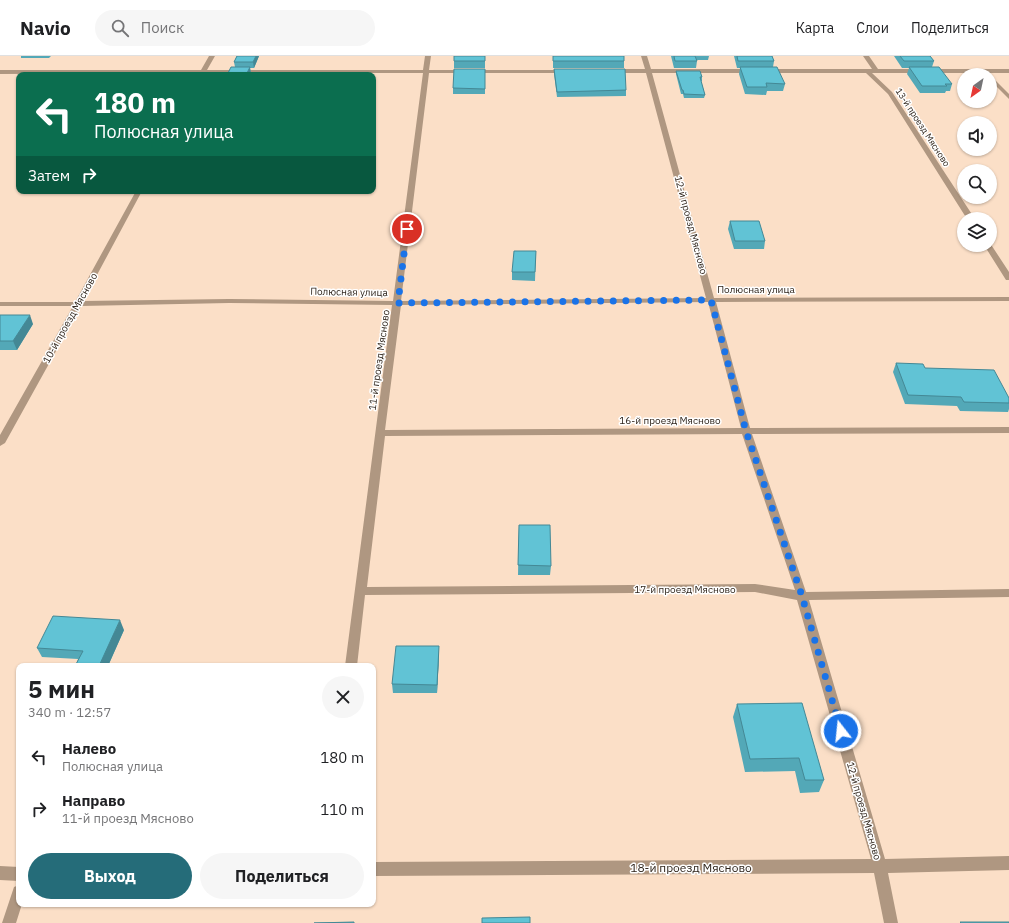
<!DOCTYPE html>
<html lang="ru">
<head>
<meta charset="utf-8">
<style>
  :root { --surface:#fff; --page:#f6f6f6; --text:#202124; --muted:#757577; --line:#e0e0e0; --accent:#256c79 }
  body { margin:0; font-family:"IBM Plex Sans",sans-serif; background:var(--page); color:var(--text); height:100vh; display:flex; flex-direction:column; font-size:15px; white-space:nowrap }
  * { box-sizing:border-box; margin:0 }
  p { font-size:13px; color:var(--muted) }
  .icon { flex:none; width:22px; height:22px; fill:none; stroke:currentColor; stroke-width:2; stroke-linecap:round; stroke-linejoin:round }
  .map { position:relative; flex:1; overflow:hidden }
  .drawer { position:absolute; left:16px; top:607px; width:360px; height:244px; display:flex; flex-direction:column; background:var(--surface); border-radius:8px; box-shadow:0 1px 3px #0004 }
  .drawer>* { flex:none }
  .guide { position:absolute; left:16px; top:16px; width:360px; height:122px; border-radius:8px; box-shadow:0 1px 3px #0004; background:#0b6e4f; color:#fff; overflow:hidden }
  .needle { width:26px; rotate:213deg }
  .buttons { position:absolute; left:957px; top:12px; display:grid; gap:8px }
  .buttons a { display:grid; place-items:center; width:40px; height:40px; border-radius:50%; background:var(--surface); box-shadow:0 1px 3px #0004; font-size:20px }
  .pin { position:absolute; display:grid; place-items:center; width:34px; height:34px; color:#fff; margin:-17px; border:2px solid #fff; border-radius:50%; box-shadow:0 1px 4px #0007 }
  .me { position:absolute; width:44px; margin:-22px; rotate:344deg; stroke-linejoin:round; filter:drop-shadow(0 0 3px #0008) }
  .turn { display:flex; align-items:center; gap:14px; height:84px; padding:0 12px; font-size:18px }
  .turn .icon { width:52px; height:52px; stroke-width:2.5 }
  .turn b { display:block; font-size:28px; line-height:34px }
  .then { display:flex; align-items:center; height:38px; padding:0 12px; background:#0003; gap:8px; font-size:15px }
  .round { display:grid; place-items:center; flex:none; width:42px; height:42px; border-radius:21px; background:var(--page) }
  .head { display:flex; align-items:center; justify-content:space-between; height:68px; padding:0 12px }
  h1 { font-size:24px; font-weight:800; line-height:30px }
  .cta { display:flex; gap:8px; margin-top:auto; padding:8px 12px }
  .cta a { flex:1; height:46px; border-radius:24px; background:var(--accent); color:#fff; font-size:16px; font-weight:800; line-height:46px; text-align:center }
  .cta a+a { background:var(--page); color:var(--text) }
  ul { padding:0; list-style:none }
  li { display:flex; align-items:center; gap:12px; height:52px; padding:0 12px }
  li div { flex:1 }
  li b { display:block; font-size:15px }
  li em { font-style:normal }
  header { display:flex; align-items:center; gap:24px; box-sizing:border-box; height:56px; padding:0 20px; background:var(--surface); border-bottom:1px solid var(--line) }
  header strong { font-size:19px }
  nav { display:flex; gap:22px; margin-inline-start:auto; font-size:14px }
  .search { width:280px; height:36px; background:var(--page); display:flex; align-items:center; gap:10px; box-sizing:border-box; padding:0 14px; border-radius:22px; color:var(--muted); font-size:15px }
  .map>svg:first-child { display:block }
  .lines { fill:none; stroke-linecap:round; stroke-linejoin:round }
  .minor { fill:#af9781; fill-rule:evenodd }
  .wall { fill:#53a8b7 }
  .shaded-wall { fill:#448895 }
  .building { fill:#61c3d5; stroke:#448895 }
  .route { stroke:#1a73e8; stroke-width:7; stroke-dasharray:0 12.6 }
  .labels { text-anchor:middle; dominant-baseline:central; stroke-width:3; stroke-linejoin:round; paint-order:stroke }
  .far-street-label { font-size:9px; fill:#2f251c; stroke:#fff }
  .street-label { font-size:10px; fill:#2f251c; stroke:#fff }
  .near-street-label { font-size:12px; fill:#2f251c; stroke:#fff }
</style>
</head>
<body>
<header>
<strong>Navio</strong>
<div class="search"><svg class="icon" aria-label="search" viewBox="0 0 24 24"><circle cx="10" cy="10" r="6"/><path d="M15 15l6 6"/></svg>Поиск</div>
<nav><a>Карта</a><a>Слои</a><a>Поделиться</a></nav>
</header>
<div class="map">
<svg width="1009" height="867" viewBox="0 0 1009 867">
  <rect width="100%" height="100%" fill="#fbdfc7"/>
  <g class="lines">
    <path class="minor" d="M209,0H215L207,14H423L425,0H431L429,14H569V16L567,17H429L401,245L706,242L646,17H611L608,15L611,13H645L641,0H647L651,13H872L863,0H869L878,13H1009V17H872L892,36L975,163H967L888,38L866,17H652L714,242L1009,241V245L716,246L750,372L1009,371V377L752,378L806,536L1009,533V541L809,544L885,803L1009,800V814L888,817L898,867H884L874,817L373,820V806L871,803L797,544L755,536L365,539L357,610H345L392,249L229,247L81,250L5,387L0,390V379L73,250H0V246H75L136,135H142L83,245L229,243L393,245L423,17H205L204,19H198L199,17L0,18V14H201ZM708,246L741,372L385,374L401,249ZM742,378L795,534L755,528L367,531L385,380Z
      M990,19L1009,38V43L990,24Z
      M990,187L1009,216V224H1006L984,189H990Z
      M0,810L19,811V825L0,824Z
      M19,829V848H22L16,867H2L14,831Z"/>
  </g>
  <path class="wall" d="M21,0H51L49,2H21Z
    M237,0H259L254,12H250L251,19H227L235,11L234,6Z
    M485,0V12H454V5Z
    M553,0H624V12H553Z
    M671,0H709L708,4H697V5L696,12H674Z
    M734,0H772L774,5L773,11L785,28L783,35H767L766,39L745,38L739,18L740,12H737Z
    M894,0H930L934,5L932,11L952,28L950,35H946L945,37H920L907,18L909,12H902Z
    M485,13V38H453V32Z
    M554,13L626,34V40L557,41L554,18Z
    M676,15L702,21V25H701L705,39L704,42H684L683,38H681L676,18Z
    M730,165L765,185L764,193H734L728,173Z
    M536,195L535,225L512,224V216Z
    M0,259L33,268L17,294H0Z
    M896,307L925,312L1009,342V353L1008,356L960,355L957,350L905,348L893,316Z
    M519,469L551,510L550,519H518Z
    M124,574L108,610H76L78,603L42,601L37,592Z
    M439,599L437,637H393L392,628Z
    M737,648L824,724L819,736L800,737L795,715L745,716L733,661Z"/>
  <path class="shaded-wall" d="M256,0H259L254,12L253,6Z
    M250,11L251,19H246Z
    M30,259L33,268L17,294L13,285Z
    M120,564L124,574L108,610H99Z
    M439,590V599L437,637V629Z"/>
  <path class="building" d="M237,0H256L253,6H234Z
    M454,0H485V5H454Z
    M553,0H624V5H553Z
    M674,0H695L697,5H675Z
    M737,0H772L774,5H738Z
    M900,0H930L934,5H904Z
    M231,11H250L246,19H227Z
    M740,11H777L785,28L766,27L767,31H747Z
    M909,11H939L952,28H945L947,30H922Z
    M454,13H485V33L453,32Z
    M554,13H625L626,34L557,36Z
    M676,15H700L702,21H700L705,39L684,38L683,34H682Z
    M730,165H759L765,185H735Z
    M514,195H536L535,216H512Z
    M0,259H30L13,285H0Z
    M896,307L923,308L925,312L994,314L1009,342V347L964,346L961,341L908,339Z
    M519,469H550L551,510L518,509Z
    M53,560L120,564L99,610H75L83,595L37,592Z
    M396,590H439L437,629L392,628Z
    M802,647L824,724H805L799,702L750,703L737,648Z
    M530,861V867H482V862Z
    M354,866V867H314Z
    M960,866H1009V867H961Z"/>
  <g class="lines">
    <path class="route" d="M407,173L398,247L711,244L746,375L802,540L841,675"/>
  </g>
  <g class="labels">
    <g class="far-street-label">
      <text transform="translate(923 71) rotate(57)">13-й проезд Мясново</text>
    </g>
    <g class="street-label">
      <text transform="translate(691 169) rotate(75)">12-й проезд Мясново</text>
      <text x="756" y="233">Полюсная улица</text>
      <text transform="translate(349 236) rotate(1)">Полюсная улица</text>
      <text transform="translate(70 262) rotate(-61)">10-й проезд Мясново</text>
      <text transform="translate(379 304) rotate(-82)">11-й проезд Мясново</text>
      <text x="670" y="364">16-й проезд Мясново</text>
      <text x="685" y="533">17-й проезд Мясново</text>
      <text transform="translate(864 755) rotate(74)">12-й проезд Мясново</text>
    </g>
    <g class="near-street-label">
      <text x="691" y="811">18-й проезд Мясново</text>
    </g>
  </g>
</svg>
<div class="buttons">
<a><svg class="needle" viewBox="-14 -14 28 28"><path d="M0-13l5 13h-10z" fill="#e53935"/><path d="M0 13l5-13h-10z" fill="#757577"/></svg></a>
<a><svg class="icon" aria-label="sound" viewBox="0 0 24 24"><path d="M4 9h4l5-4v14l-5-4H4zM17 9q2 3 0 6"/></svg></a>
<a><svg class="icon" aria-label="search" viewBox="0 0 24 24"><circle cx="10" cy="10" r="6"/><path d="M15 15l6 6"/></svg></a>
<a><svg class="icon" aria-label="layers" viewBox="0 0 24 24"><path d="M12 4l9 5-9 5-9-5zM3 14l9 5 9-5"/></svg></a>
</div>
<div class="pin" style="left:407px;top:173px;background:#d93025"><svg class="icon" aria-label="arrive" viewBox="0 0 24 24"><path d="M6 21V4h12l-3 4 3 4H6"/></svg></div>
<svg class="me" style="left:841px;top:675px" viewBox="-20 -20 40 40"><circle r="17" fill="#1a73e8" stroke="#fff" stroke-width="3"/><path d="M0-11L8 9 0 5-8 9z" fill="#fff"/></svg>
<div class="guide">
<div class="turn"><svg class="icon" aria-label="left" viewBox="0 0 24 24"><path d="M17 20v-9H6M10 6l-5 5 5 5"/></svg><div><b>180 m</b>Полюсная улица</div></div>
<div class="then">Затем<svg class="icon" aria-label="right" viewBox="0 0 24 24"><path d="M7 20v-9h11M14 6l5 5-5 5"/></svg></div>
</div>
<section class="drawer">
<div class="head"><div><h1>5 мин</h1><p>340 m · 12:57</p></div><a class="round"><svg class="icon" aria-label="close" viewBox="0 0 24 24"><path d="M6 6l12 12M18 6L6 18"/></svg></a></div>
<ul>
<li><svg class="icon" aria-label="left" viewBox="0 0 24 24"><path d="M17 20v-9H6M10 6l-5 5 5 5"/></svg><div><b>Налево</b><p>Полюсная улица</p></div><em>180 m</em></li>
<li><svg class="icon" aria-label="right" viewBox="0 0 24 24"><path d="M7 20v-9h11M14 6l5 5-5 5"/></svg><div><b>Направо</b><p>11-й проезд Мясново</p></div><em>110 m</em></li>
</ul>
<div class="cta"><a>Выход</a><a>Поделиться</a></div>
</section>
</div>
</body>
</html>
